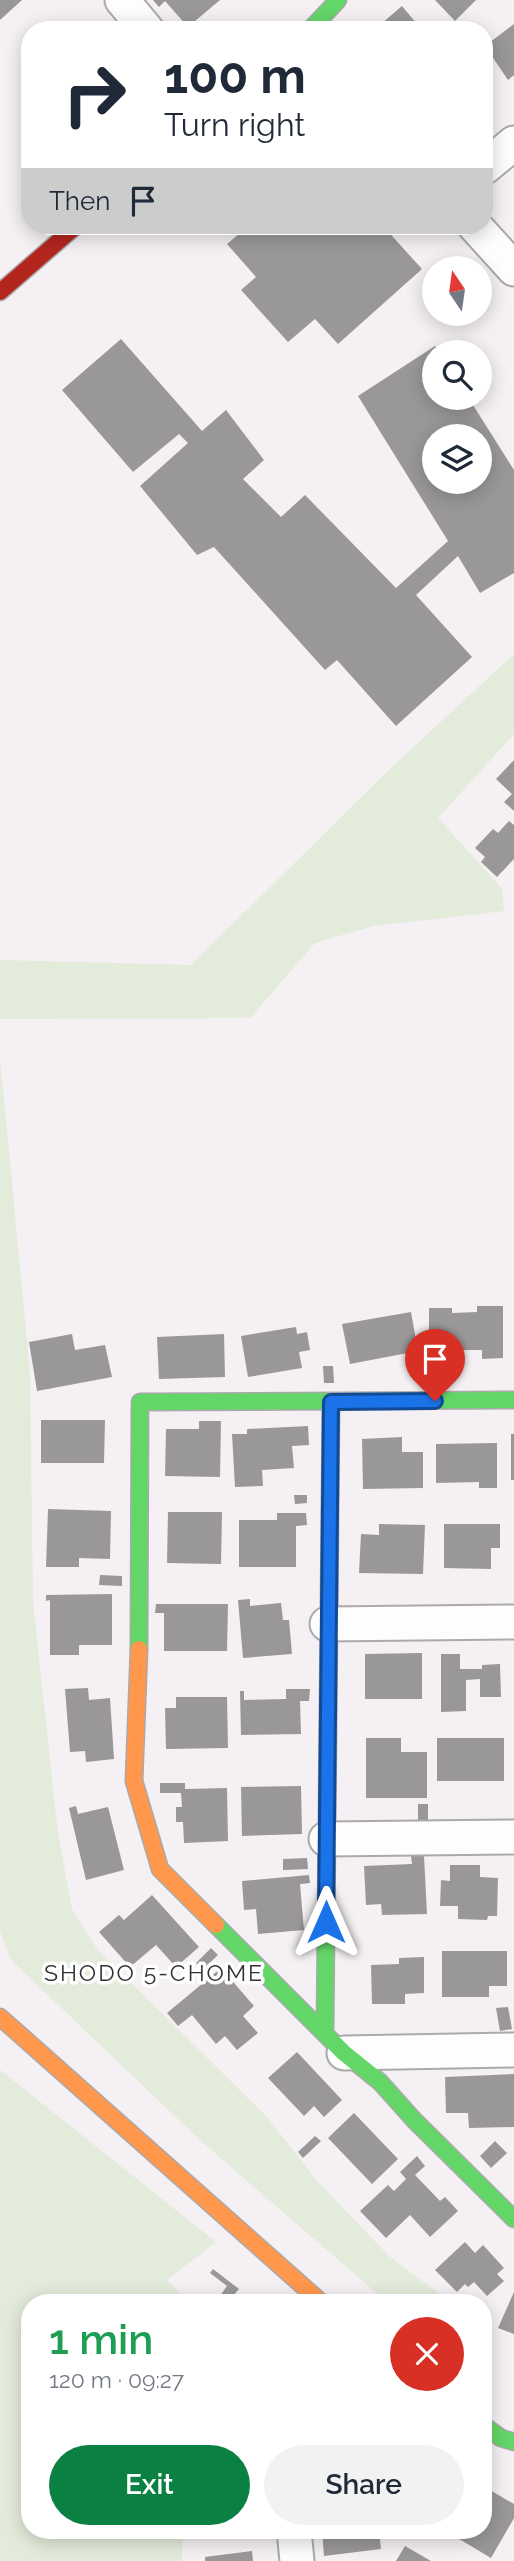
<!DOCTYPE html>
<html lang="en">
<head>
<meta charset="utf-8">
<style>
  :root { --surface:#fff; --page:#f2f2f3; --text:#1f2937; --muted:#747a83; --accent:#0b8043 }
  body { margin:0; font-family:Raleway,sans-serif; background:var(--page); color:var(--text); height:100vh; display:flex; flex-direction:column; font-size:26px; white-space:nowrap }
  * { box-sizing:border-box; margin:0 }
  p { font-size:23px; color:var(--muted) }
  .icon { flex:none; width:38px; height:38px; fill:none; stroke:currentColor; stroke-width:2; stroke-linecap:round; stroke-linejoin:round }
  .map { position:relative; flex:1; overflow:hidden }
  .details { position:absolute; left:21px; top:2294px; width:471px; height:245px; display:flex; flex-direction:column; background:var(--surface); border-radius:28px; box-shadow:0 4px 18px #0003 }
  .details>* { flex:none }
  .hud { position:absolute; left:21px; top:21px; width:472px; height:214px; border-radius:28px; box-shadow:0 4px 18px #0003; background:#fff; color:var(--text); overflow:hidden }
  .needle { width:46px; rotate:347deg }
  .tools { position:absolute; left:422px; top:256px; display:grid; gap:14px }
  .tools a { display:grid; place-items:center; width:70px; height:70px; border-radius:50%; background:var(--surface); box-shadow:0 4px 18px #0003; font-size:35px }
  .pin { position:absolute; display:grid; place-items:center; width:60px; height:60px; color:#fff; margin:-72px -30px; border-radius:50% 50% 50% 0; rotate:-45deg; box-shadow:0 0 7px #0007 }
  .pin .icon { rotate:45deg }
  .me { position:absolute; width:77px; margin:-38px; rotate:0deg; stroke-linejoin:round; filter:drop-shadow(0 0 5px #0008) }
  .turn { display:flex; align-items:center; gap:24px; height:147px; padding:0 28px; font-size:32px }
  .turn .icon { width:91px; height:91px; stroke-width:2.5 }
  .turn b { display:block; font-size:49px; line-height:60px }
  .then { display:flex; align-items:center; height:66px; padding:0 28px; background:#0003; gap:14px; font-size:26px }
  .round { display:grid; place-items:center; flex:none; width:74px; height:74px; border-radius:37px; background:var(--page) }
  .headline { display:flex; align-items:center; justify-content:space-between; height:119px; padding:0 28px }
  h1 { font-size:42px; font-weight:600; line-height:52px; color:#1e9e55 }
  .cta { display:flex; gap:14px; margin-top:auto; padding:14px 28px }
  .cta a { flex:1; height:80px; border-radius:42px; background:var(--accent); color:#fff; font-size:28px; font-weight:600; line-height:80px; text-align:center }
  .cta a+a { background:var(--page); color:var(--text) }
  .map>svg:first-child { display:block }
  .green { fill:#e3ebda }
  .building { fill:#9a9799; fill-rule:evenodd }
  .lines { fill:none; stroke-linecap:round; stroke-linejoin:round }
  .street-casing { stroke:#aba9ab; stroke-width:37 }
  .fast-casing { stroke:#aba9ab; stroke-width:19 }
  .slow-casing { stroke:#aba9ab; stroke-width:19 }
  .jam-casing { stroke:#aba9ab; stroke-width:19 }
  .street { stroke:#fdfdfd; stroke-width:33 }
  .fast { stroke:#63d668; stroke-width:16 }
  .slow { stroke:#ff974d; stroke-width:16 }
  .jam { stroke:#b3261e; stroke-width:16 }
  .route-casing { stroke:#114b97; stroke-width:18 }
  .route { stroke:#1a73e8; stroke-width:12 }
  .labels { text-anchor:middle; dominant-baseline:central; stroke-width:7; stroke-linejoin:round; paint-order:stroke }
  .neighbourhood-label { font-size:23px; letter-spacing:2px; fill:#343234; stroke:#fffeff }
</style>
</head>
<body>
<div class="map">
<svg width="514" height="2561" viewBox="0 0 514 2561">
  <rect width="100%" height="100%" fill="#f4f0f3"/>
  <path class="green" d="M514,654V734L438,818L502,889L504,911L373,926L315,943L250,1018L0,1019V960L191,965L393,766Z
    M0,1057L30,1374L33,1603L58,1834L72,1909L97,1949L267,2117L318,2182L390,2257L452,2303H388L201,2141L11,1960L0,1932Z
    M0,2070L216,2242L167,2280L190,2303H30V2530L182,2531V2561H0Z"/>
  <path class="building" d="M0,0H22L0,20Z
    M153,0H220L188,27L165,1L159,7Z
    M435,0H476L455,21Z
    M402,6L422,30H374Z
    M514,24V75L508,80L485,46Z
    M233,226H383L422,269L338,344L315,319L288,342L241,290L256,277L227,244L240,233Z
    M121,339L202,431L226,410L264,460L243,479L281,517L305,495L396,588L448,541L358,396L435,346L439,352H434V397H468L514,470V573L480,593L458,556L416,595L472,657L396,726L337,660L325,670L214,547L197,555L140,486L188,443L179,434L133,472L62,390ZM434,436H480V481H434Z
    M514,760V811L504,802L512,794L496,779Z
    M509,821L514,825V859L497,877L481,862L485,857L475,848L493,829L498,833Z
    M477,1306H503V1358L482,1359V1350H456V1358H429V1308H452V1313L477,1312Z
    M411,1312L418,1351L350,1364L342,1324Z
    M296,1327L297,1334L307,1332L310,1350L299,1352L302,1368L248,1377L241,1336Z
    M72,1334L75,1350L105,1345L112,1377L37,1391L29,1342Z
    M224,1334L225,1377L159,1379L157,1337Z
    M323,1366H333L334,1383H324Z
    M41,1420H105L104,1463H41Z
    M199,1421H221L220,1477L165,1476L166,1429H199Z
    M308,1426L309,1445L292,1446L294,1468L262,1470L263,1486L235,1487L232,1434H247V1429Z
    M511,1434H514V1480H511Z
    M402,1437V1452H423V1488L363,1489L362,1439Z
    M497,1443V1488H479V1482L436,1483V1444Z
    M294,1495H307V1503L295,1504Z
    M48,1509L111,1511L110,1559L79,1558V1567H46Z
    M168,1512H222L221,1564L167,1563Z
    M277,1513H306L307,1525L296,1526V1567H239V1520H277Z
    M379,1524L425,1525L423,1574L359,1573L361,1534L379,1535Z
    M444,1524H500V1548H491V1569L444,1568Z
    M100,1575L122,1576V1586L99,1585Z
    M112,1594V1645H79V1655H50V1600L46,1601V1595Z
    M250,1599V1606L281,1603L283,1620H289L292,1654L243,1658L238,1600Z
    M156,1604H228L227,1651H164V1613H155Z
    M422,1653V1699H365V1654Z
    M441,1654H460V1669H482V1665L500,1664L501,1697H480V1679L466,1680V1711L441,1712Z
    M88,1688L89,1700L110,1698L114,1759L86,1762L85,1751L70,1752L65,1689Z
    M286,1689H310L309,1701H300L301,1734L241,1735L240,1691H244V1700L286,1699Z
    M176,1697H227L228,1748L166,1749L165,1708H176Z
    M366,1738H401V1752H427V1798H366Z
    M437,1738H504V1781H437Z
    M160,1783H185V1789L227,1788L228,1841L184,1843L183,1822H176V1807H182L181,1793H160Z
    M301,1786L302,1834L242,1836L241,1787Z
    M418,1804H428V1821L418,1820Z
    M76,1806L78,1814L108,1807L124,1870L86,1880L69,1808Z
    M411,1856H424L427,1914L382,1915L381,1904L366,1905L364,1866L412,1864Z
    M307,1858L308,1869L283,1870V1859Z
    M450,1865H480V1877L498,1878L497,1916H488L487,1920L458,1919V1906H440L441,1880L450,1881Z
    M309,1875L310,1883L300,1884L304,1930L258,1934L256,1909L244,1910L242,1881Z
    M152,1895L199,1947L176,1967L156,1945L130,1967L99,1932L119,1915L124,1920Z
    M211,1948L218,1955L202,1970L196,1963Z
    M442,1951H507V1986H489V1997H442Z
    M424,1957V1993L405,1994V2004H372L371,1965L399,1964V1958Z
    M221,1968L254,2006L243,2016L258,2033L237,2050L225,2036L216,2044L192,2015L178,2026L167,2013Z
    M508,2007L512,2029L500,2031L496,2008Z
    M297,2052L342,2100L324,2117L314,2106L304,2116L268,2078Z
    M514,2074V2127L469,2128L468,2113H446L445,2077Z
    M354,2113L398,2159L372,2184L328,2138Z
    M315,2136L321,2141L303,2158L298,2152Z
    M495,2141L507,2153L491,2168L480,2156Z
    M417,2156L425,2166L415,2175L440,2201L445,2197L458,2211L430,2237L410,2215L386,2238L360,2211L388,2185L394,2191L406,2179L400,2172Z
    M465,2242L475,2253L483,2245L504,2268L497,2274L504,2281L487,2296L474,2282L468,2287L465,2284L457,2292L435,2270Z
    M213,2269L239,2289L228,2302L220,2296L227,2286L210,2273Z
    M514,2292V2334L498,2328Z
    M483,2486L514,2504V2518L491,2558L444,2530H483Z
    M322,2530H379L381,2549L324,2556Z
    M405,2546L431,2561H396Z
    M252,2551L253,2561H205V2557Z"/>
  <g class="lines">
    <defs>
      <path id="street" d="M122,0L147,30
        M485,167L514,143
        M475,226L514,269
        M327,1624L514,1622
        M326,1839L514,1837
        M344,2053L514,2050
        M294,2530L297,2561"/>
      <path id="fast" d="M310,30L338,0
        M139,1649L140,1402L514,1400
        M216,1925L344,2053L380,2082L414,2120L514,2219
        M325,2033L331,1402
        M483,2425L501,2438L514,2442"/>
      <path id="slow" d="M139,1649L134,1781L160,1869L216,1925
        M0,2017L322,2303"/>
      <path id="jam" d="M0,292L76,226"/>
    </defs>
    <use href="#street" class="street-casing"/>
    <use href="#fast" class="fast-casing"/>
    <use href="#slow" class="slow-casing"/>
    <use href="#jam" class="jam-casing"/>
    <use href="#street" class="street"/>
    <use href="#fast" class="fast"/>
    <use href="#slow" class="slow"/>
    <use href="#jam" class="jam"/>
  </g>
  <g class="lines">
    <defs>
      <path id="route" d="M326,1922L331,1402L435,1401"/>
    </defs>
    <use href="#route" class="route-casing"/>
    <use href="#route" class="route"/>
  </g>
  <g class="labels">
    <g class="neighbourhood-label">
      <text x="154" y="1972">SHODO 5-CHOME</text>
    </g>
  </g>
</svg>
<div class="tools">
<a><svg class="needle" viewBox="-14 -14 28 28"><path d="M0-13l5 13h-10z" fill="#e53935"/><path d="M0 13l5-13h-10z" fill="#747a83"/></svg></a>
<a><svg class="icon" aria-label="search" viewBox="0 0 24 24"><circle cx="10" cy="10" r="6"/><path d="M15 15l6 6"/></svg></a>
<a><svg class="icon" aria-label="layers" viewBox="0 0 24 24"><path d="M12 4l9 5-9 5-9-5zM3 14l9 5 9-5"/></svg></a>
</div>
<div class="pin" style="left:435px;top:1401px;background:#d93025"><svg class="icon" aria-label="arrive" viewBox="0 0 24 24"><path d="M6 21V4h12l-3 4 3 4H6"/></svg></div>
<svg class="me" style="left:326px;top:1922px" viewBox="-20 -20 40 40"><path d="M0-17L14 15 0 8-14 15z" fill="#1a73e8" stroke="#fff" stroke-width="4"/></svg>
<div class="hud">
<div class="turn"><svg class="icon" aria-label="right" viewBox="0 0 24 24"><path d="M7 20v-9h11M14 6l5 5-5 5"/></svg><div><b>100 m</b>Turn right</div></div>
<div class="then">Then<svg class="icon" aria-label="arrive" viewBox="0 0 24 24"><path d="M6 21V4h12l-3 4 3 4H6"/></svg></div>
</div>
<section class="details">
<div class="headline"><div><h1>1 min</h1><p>120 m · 09:27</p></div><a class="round" style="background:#d93025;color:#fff"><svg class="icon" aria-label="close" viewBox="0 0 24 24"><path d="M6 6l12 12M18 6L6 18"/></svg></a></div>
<div class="cta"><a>Exit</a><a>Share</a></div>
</section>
</div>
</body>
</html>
